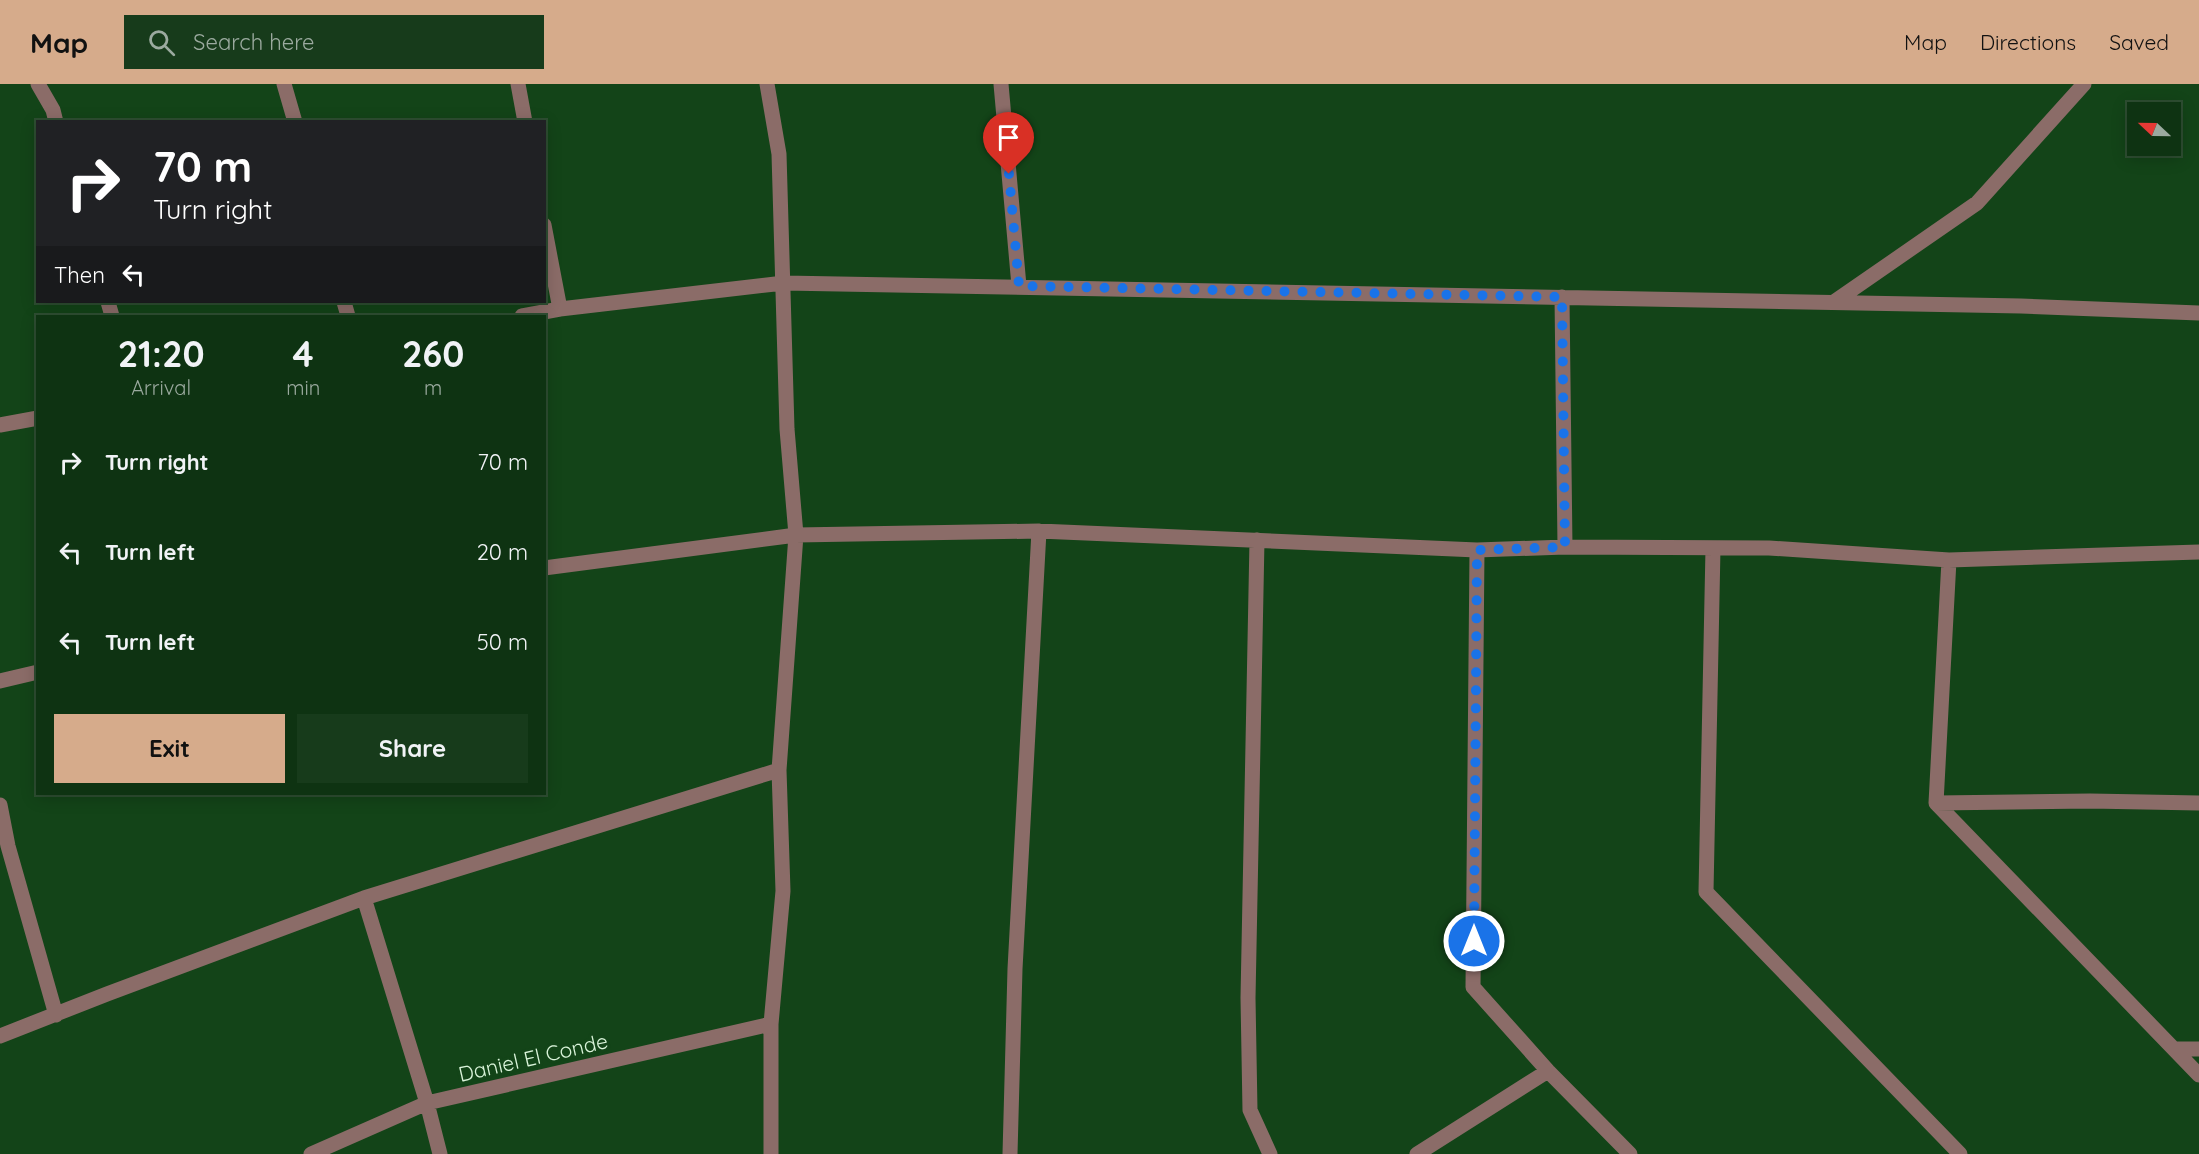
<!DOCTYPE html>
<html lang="en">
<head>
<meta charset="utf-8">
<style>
  :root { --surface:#0e3312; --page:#173b1b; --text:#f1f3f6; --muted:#9baa9f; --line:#2e4e32; --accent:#d6ab8b }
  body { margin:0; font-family:Quicksand,sans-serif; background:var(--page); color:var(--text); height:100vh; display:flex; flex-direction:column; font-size:22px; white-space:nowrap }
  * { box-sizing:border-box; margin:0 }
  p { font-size:20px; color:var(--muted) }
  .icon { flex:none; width:33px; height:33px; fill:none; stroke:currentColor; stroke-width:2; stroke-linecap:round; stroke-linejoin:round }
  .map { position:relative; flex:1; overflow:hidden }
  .panel { position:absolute; left:36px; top:231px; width:510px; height:480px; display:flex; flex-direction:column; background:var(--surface); border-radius:0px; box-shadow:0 3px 15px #0003,0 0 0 2px var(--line) }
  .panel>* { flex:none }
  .top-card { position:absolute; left:36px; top:36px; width:510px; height:183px; border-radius:0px; box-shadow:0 3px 15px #0003,0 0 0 2px var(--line); background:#202124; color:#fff; overflow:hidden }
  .needle { width:39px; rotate:292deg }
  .buttons { position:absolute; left:2127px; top:18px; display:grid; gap:12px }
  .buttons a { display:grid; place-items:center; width:54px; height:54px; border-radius:0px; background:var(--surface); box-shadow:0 3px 15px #0003,0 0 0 2px var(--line); font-size:30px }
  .pin { position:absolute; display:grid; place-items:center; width:51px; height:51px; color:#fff; margin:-62px -26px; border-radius:50% 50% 50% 0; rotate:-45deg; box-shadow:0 0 6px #0007 }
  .pin .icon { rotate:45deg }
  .me { position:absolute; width:66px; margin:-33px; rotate:0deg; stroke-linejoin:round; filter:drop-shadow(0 0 4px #0008) }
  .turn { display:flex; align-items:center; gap:21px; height:126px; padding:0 18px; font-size:27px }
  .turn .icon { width:78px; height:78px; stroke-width:2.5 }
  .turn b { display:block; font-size:42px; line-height:51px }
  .then { display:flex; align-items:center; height:57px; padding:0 18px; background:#0003; gap:12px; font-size:22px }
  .eta { display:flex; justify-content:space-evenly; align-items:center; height:102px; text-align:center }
  .eta b { font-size:36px; font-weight:800; line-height:42px }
  .cta { display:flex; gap:12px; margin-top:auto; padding:12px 18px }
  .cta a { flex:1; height:69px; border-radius:0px; background:var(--accent); color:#111; font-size:24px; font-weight:800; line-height:69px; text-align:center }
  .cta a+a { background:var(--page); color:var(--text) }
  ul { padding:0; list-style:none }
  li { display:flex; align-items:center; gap:18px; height:90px; padding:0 18px }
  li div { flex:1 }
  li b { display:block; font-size:22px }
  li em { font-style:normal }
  header { display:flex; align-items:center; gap:36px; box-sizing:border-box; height:84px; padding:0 30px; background:var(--accent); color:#111 }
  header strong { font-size:28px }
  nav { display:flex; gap:33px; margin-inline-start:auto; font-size:21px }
  .search { width:420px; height:54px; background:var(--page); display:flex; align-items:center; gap:15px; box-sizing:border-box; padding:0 21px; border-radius:0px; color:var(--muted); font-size:22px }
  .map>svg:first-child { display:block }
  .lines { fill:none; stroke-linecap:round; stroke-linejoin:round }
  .minor { stroke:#8b6c68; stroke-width:15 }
  .route { stroke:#1a73e8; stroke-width:10; stroke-dasharray:0 18 }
  .labels { text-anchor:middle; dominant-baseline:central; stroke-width:6; stroke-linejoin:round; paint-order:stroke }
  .street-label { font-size:21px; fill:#daf4da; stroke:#134418 }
</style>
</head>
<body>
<header>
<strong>Map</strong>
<div class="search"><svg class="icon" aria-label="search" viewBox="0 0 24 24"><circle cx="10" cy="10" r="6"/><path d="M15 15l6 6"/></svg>Search here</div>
<nav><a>Map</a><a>Directions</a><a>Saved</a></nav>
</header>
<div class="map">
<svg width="2199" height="1070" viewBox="0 0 2199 1070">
  <rect width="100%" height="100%" fill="#134418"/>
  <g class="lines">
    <path class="minor" d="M38,0L53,26L56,38
      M284,0L295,38
      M518,0L525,38
      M767,0L779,70L787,345L796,451L779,686L783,807L771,940V1070
      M1001,0L1019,202
      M544,141L560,225
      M1562,213L1565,463
      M108,218L112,232
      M344,218L348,232
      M1834,218L1977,119L2084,0
      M522,232L560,225L784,199L2021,222L2199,229
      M0,341L38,334
      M1257,456L1248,914L1250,1026L1270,1070
      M1713,464L1706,808L1960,1070
      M1477,466L1473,903L1548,987L1630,1070
      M1949,476L1936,719L2199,991
      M544,484L796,451L1039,447L1477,466L1565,463L1769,464L1949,476L2199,468
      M0,597L38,588
      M1936,719L2090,717L2199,719
      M0,721L8,762L56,931
      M364,814L427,1019L440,1070
      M0,952L107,910L364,814L779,686
      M2174,965H2199
      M311,1070L427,1019L771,940
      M1010,1070L1015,885L1039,447
      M1417,1070L1548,987"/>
  </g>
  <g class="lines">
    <path class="route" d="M1009,90L1019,202L1562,213L1565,463L1477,466L1474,857"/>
  </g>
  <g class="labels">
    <g class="street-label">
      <text transform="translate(533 973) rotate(-13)">Daniel El Conde</text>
    </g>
  </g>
</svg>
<div class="buttons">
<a><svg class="needle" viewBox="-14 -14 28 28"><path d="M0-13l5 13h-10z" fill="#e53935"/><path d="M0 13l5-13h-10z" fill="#9baa9f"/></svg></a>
</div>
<div class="pin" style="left:1009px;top:90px;background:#d93025"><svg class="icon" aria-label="arrive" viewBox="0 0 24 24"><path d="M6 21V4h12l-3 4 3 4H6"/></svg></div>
<svg class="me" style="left:1474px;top:857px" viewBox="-20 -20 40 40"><circle r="17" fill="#1a73e8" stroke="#fff" stroke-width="3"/><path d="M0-11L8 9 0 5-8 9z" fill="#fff"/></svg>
<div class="top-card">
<div class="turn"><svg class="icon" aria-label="right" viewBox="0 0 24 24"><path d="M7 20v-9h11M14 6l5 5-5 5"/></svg><div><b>70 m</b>Turn right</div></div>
<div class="then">Then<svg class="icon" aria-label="left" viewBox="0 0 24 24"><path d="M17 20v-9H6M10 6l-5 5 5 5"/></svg></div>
</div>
<section class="panel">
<div class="eta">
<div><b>21:20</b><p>Arrival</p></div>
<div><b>4</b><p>min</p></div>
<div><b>260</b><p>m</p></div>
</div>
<ul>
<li><svg class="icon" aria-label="right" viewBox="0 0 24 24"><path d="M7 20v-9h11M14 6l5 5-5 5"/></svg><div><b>Turn right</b></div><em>70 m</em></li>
<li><svg class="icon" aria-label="left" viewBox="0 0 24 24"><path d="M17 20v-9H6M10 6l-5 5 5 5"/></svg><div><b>Turn left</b></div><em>20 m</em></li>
<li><svg class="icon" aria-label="left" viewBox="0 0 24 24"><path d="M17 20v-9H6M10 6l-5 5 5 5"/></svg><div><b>Turn left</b></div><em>50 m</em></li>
</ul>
<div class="cta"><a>Exit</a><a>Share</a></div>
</section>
</div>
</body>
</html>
